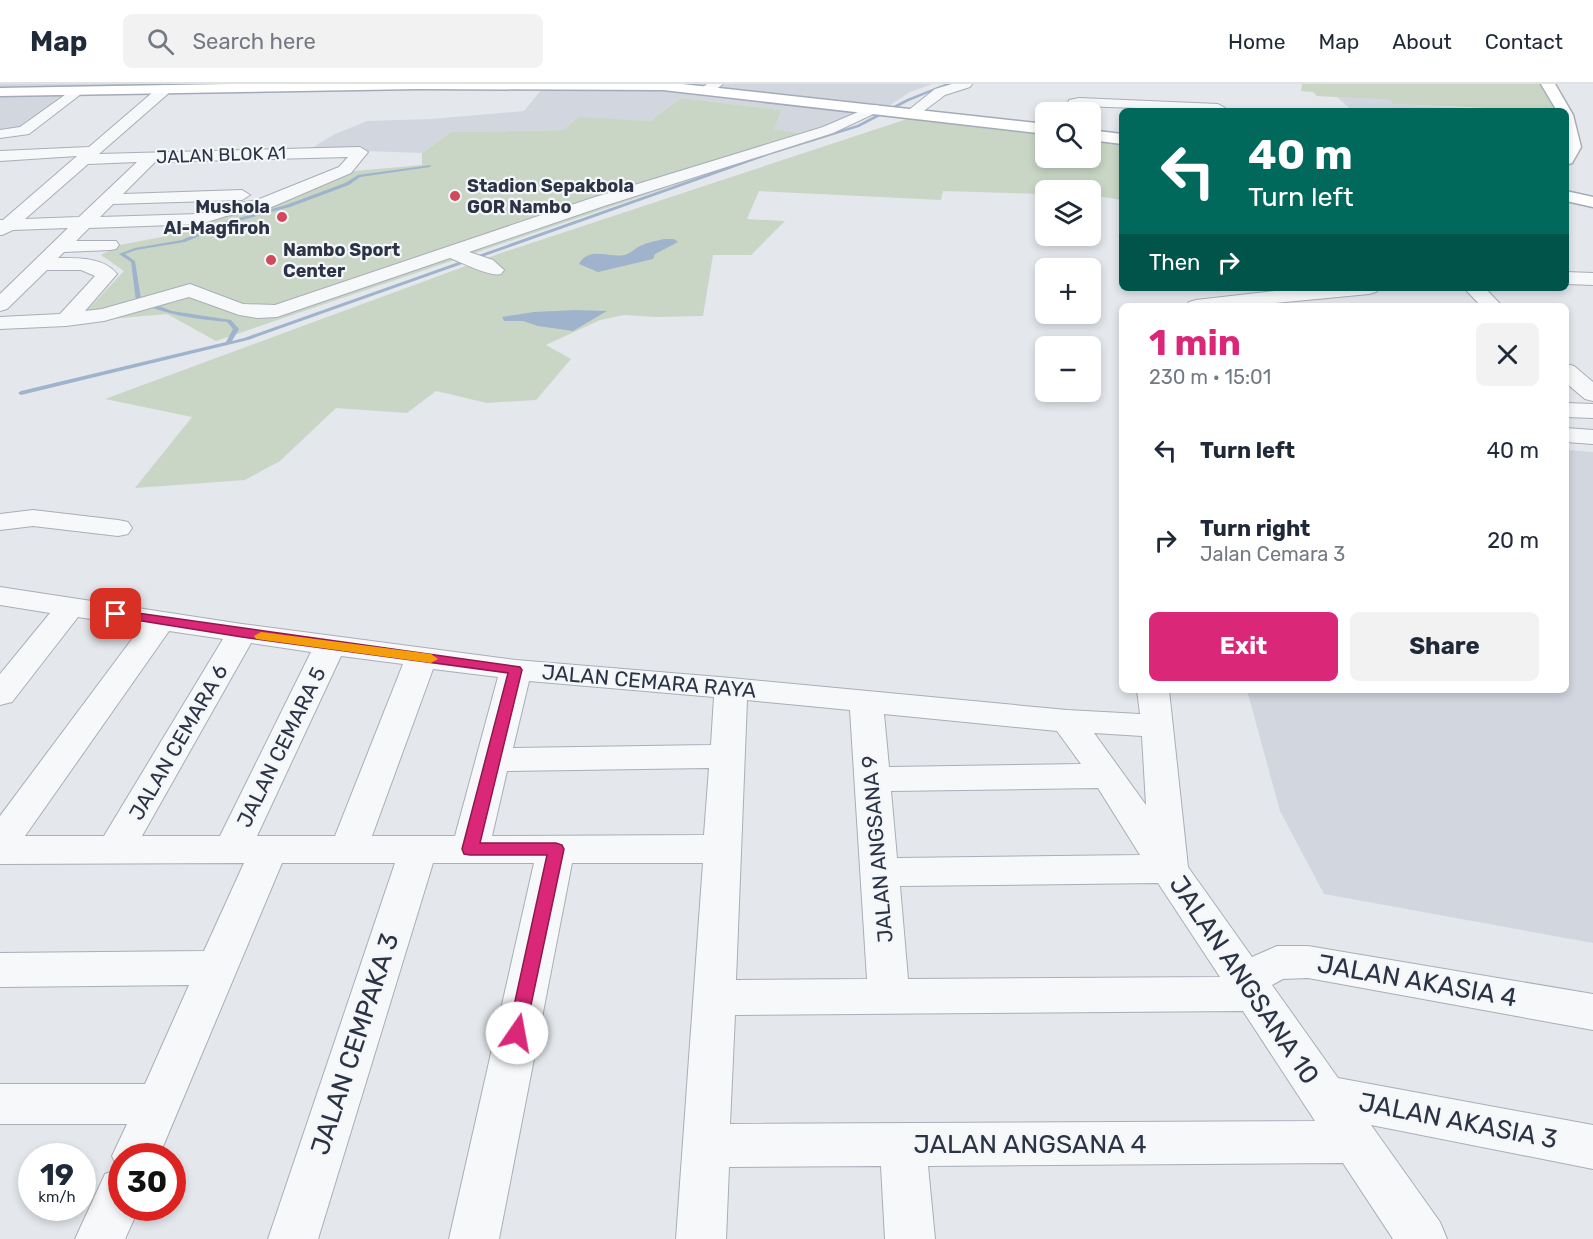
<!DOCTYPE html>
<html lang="en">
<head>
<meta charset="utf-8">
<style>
  :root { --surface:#fff; --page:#f2f2f3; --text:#1f2937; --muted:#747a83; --line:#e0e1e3; --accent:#db2777 }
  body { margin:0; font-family:Rubik,sans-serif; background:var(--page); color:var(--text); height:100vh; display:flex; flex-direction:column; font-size:22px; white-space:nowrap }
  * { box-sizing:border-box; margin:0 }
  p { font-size:20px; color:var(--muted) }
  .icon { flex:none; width:33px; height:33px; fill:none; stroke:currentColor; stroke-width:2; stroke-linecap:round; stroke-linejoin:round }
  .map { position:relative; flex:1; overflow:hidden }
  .sheet { position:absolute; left:1119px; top:219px; width:450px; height:390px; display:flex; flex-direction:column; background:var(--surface); border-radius:9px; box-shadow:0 3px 9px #0003 }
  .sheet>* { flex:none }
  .guide { position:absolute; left:1119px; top:24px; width:450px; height:183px; border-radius:9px; box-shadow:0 3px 9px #0003; background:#00695c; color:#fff; overflow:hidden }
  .controls { position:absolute; left:1035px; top:18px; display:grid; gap:12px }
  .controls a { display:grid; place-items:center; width:66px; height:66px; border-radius:9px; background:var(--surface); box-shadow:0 3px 9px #0003; font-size:30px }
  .speed { position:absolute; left:18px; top:1059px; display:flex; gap:12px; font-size:30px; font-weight:700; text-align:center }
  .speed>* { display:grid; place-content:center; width:78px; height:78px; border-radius:50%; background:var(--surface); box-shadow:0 3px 9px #0003; line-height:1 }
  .speed small { font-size:15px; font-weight:400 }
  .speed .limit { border:9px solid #d22; background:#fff; color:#111 }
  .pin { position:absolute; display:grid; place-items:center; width:51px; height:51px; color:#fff; margin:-26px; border-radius:12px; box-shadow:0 3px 9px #0006 }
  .me { position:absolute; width:66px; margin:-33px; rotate:12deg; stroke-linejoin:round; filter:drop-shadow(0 0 4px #0008) }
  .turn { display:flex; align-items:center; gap:21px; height:126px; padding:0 30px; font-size:27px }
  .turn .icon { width:78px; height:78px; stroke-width:2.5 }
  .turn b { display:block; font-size:42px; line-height:51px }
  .then { display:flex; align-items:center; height:57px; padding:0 30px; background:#0003; gap:12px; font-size:22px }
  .round { display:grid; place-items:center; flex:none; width:63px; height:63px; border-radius:9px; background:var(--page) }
  .summary { display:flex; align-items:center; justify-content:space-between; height:102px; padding:0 30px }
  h1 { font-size:36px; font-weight:700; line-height:45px; color:var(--accent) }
  .primary-button { display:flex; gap:12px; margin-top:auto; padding:12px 30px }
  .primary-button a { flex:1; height:69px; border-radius:9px; background:var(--accent); color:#fff; font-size:24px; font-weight:700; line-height:69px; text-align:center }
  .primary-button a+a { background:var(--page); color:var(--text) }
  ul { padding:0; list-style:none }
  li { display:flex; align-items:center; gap:18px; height:90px; padding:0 30px }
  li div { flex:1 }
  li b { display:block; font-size:22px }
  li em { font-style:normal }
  header { display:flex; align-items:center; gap:36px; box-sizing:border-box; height:84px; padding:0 30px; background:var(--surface); border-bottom:2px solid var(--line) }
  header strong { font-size:28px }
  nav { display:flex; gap:33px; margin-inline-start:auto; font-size:21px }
  .search { width:420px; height:54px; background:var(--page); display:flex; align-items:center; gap:15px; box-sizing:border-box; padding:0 21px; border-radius:9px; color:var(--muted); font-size:22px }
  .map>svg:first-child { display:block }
  .built { fill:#d2d6de }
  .green { fill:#c9d6c5 }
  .water { fill:#9fb4cc }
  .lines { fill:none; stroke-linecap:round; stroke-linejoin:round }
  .stream { fill:#9fb4cc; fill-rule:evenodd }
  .street-casing { stroke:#a9aeb7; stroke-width:2 }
  .secondary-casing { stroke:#a9aeb7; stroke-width:3 }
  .primary-casing { stroke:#a3abb8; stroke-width:3 }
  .street { fill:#f7f8fa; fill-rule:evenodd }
  .secondary { fill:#fff; fill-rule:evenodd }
  .primary { fill:#fff; fill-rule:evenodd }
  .route { fill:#db2777; stroke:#8e194d; stroke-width:1.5 }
  .slow { fill:#f59e0b }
  .poi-dot { fill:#d1495b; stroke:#f4f6f9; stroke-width:2 }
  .labels { text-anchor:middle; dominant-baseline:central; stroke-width:4.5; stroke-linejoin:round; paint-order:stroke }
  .far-street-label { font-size:18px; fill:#2b3445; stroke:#f4f6f9 }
  .far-poi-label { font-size:18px; font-weight:bold; fill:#2b3445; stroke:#f4f6f9; text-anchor:start }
  .street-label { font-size:21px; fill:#2b3445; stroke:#f4f6f9 }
  .near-street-label { font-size:26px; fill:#2b3445; stroke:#f4f6f9 }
</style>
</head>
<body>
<header>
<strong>Map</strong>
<div class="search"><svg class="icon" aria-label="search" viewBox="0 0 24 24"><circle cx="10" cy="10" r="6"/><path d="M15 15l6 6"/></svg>Search here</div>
<nav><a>Home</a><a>Map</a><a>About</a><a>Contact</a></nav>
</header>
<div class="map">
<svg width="1593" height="1155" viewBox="0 0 1593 1155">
  <rect width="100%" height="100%" fill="#e4e7ec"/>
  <path class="built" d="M0,0H190L86,3L22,50H0Z
    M394,0H932L910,8L881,27L819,52L773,45L780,26L681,14L650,37L579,34L563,46L451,48L422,69L310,65L333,51L367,37L431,35L524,27L542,5H389Z
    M1337,13L1391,16L1393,20L1522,27H1353Z
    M1566,366L1593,368V859L1324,810L1280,727L1247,606H1566Z"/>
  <path class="green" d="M1302,0H1541L1559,27L1392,20L1391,16L1317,12L1313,8L1301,7Z
    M681,14L781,26L774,45L819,52L216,257L167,230L76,238L124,187L101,171L120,161L162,153L355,87L422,81V69L451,48L563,46L579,33L650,37Z
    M907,35L1045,51L1046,74H1090L1091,56L1122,60V116L1091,111L1090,106H1046L1045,110L943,107L941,116L759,107L747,135L785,137L751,171H713L703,232L656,233L624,231L600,236L546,261L571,275L536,316L487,319L436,307L407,329L336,324L280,377L245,396L135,404L192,333L105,315L501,169Z"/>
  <path class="water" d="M664,155H674L678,158L655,170L653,175L598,188L579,180C589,162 607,174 624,171C630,170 634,165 640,162C648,158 656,157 664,155Z
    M575,226L607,227L573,247L538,242L523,237H504L502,233L534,228Z"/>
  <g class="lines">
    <path class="stream" d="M945,0H950L909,17L859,43L769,71L248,256L21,311L18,309L21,307L226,258L233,245L227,238C196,235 165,231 136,217L131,178L119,170L135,164L182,156L224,138L286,121L345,99L358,91L431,81L430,83L360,93L349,101L290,123L228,140L185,158L136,166L125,170L135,177L141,215L172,227L231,236L239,245L232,257L244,254L767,69L857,41L907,15Z"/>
    <defs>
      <path id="street" d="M707,0H723L711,9H701L699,6Z
        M952,0H972L970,3L945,11L917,32H907L905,29L935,5Z
        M165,1L172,5L170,8L99,70L360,63L368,68L351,89L267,125L226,132L201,140L89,144L76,157H116L119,161L116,165L110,166L64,168L58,174C77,174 104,173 117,190L85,227L102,225L190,200L243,220L275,221L592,114L823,43L872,22L877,21L884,25L833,49L604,122L469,168L493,176L504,186L501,190C490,193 463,179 450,174L277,233L257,234L239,231L189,213L104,237L66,242L0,245V233L60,230L95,192L81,186H47L7,225L0,227V210L68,144L13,146L2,151H0V136H3L77,72L0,77V67L89,63L160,2ZM348,73L339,83L257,116L223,122L199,130L100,133L113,120L242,116L250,111L242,106L123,110L155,78ZM137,78L79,133L25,135L88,80Z
        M76,3L81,4L83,7L81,10L29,50L0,54V46L20,43Z
        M1079,14L1218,20L1225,24L1223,27L1080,22L1079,28H1065L1069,16Z
        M1566,188L1593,189V201L1566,200Z
        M1300,204H1379L1376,208L1369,210L1244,222H1186L1189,218L1196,216Z
        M1464,204H1485L1502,222H1481Z
        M1566,280L1574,282L1593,298V317L1585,315L1566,299Z
        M1566,319L1593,320V334L1566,333Z
        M1566,344L1593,346V360L1566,358Z
        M33,426L118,436L128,438L132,444L128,450L118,452L33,442L0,446V430Z
        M0,503L242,540L516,576L731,594L1067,626L1140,630L1137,606H1169L1188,783L1252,873L1277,862H1308L1593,910V946L1308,894L1283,895L1272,901L1338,994L1593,1041V1085L1371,1041L1440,1138L1447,1155H1393L1343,1079L928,1082L935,1155H885L881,1082L729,1083L726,1155H676L703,779H572L499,1155H449L534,779H433L318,1155H268L395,779H282L159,1072H122V1124H139L125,1155H75L105,1090L118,1085L112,1072L127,1040H0V1000H145L189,901L0,903V869L204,867L244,779L0,780V732L141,543L78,533L12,618L0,621V590L50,529L0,521ZM169,547L223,555L104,752H25ZM251,559L311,568L220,752H142ZM341,572L403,580L335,752H257ZM433,585L498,593L455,752H372ZM529,597L714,613L711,661L513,664ZM747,616L850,626L867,895L736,896ZM884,630L1057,647L1081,680L889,683ZM1094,649L1142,652L1146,721ZM709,684L704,751L492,752L507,687ZM1098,704L1140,771L897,774L891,707ZM1158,799L1220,893L908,895L900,802ZM1243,927L1315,1037L730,1040L735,931Z"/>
      <path id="secondary" d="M1541,0H1555L1573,31L1581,63L1572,79L1566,81V27H1557Z"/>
      <path id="primary" d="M229,0H682L1046,40V50L663,6L418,5L0,12V4Z
        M1090,46L1122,50V60L1090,56Z
        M1566,107L1593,113V123L1566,117Z"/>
    </defs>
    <use href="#street" class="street-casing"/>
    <use href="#secondary" class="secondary-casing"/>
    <use href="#primary" class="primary-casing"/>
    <use href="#street" class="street"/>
    <use href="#secondary" class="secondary"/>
    <use href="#primary" class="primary"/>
  </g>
  <path class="route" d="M116,526L520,583L522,586L480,759H556L562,761L564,765L524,954L517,957L511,954L508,949L547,771H470L464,770L462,765L508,589L242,553L111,532L109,530L111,527Z"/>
  <path class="slow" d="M261,548L431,570L438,575L431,579L256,555L254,552Z"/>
  <g class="poi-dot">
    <circle cx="455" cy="112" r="6"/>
    <circle cx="282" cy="133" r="6"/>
    <circle cx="271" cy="176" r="6"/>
  </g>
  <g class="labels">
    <g class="far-street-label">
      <text transform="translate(221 71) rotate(-2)">JALAN BLOK A1</text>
    </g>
    <g class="far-poi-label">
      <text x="467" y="102">Stadion Sepakbola<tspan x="467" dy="21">GOR Nambo</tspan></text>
      <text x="270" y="123" text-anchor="end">Mushola<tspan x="270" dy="21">Al-Magfiroh</tspan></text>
      <text x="283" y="166">Nambo Sport<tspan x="283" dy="21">Center</tspan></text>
    </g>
    <g class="street-label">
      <text transform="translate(649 597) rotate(5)">JALAN CEMARA RAYA</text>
      <text transform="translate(178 658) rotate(-60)">JALAN CEMARA 6</text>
      <text transform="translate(281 663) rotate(-64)">JALAN CEMARA 5</text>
      <text transform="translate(877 765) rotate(-95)">JALAN ANGSANA 9</text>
    </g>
    <g class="near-street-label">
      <text transform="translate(1244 896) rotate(56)">JALAN ANGSANA 10</text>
      <text transform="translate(1417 897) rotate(10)">JALAN AKASIA 4</text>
      <text transform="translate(355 960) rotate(-72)">JALAN CEMPAKA 3</text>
      <text transform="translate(1458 1037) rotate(11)">JALAN AKASIA 3</text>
      <text x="1030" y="1060">JALAN ANGSANA 4</text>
    </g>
  </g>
</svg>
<div class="controls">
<a><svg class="icon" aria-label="search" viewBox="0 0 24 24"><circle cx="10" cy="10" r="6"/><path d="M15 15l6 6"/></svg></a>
<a><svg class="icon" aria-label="layers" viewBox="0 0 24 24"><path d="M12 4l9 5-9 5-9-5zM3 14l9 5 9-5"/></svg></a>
<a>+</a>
<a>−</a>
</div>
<div class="speed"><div>19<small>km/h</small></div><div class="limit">30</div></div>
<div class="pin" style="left:116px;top:530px;background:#d93025"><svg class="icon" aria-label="arrive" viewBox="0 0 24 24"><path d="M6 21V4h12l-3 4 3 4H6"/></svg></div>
<svg class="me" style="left:517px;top:949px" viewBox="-20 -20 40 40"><circle r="19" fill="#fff"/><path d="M0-13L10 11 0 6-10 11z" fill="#db2777"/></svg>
<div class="guide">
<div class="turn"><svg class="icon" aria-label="left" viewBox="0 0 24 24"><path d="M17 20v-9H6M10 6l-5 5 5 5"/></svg><div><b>40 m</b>Turn left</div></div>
<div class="then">Then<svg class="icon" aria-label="right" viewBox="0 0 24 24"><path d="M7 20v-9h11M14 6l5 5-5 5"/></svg></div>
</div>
<section class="sheet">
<div class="summary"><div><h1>1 min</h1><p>230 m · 15:01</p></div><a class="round"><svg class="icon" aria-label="close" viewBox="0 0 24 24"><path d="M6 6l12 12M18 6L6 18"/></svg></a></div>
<ul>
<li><svg class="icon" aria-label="left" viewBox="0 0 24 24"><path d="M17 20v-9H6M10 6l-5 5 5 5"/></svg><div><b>Turn left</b></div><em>40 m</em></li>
<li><svg class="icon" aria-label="right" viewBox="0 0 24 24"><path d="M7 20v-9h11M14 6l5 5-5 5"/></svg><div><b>Turn right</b><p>Jalan Cemara 3</p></div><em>20 m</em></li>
</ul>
<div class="primary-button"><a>Exit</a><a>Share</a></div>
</section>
</div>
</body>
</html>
